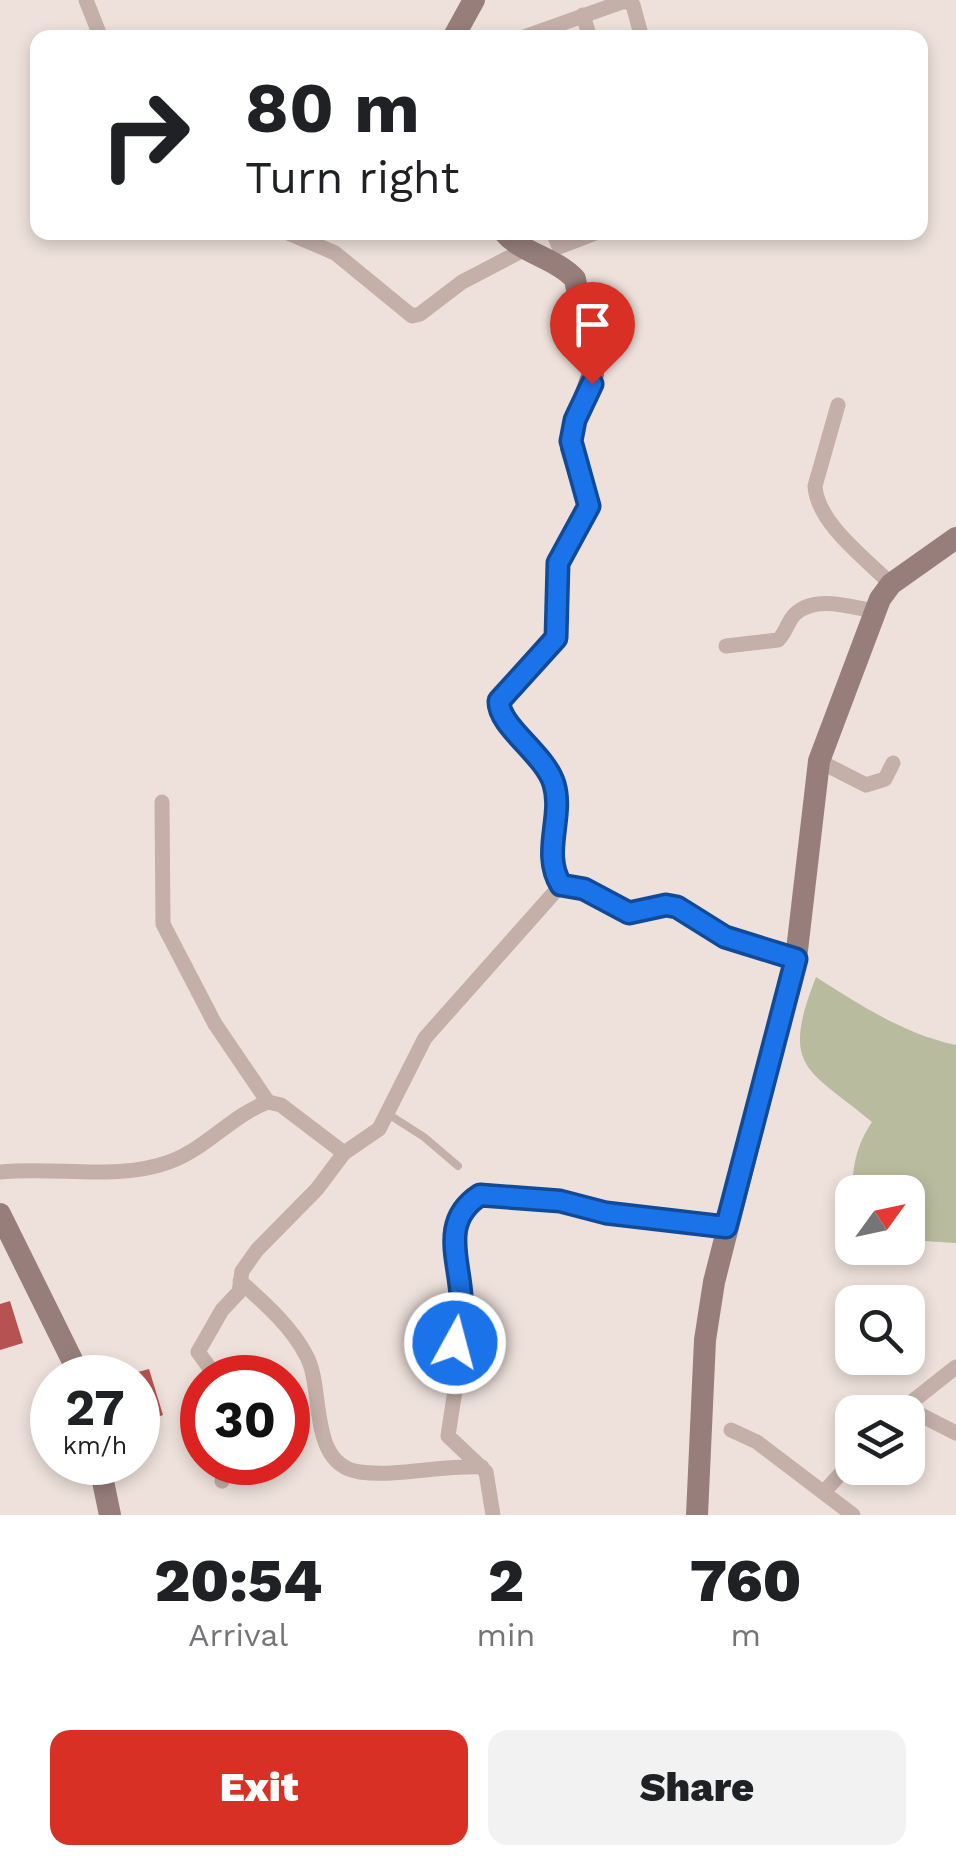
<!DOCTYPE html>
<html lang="en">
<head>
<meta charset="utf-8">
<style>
  :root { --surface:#fff; --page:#f2f2f2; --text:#202124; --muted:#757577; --accent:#d93025 }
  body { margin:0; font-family:"Work Sans",sans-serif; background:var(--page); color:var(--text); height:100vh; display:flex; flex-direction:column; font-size:38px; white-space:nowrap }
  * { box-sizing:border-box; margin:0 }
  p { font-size:32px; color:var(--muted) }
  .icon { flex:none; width:55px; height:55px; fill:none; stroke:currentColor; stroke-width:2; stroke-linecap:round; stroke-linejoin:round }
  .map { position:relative; height:1515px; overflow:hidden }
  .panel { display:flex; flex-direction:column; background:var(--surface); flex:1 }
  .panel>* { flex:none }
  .banner { position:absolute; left:30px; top:30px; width:898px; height:210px; border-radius:20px; box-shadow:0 5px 15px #0003; background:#fff; color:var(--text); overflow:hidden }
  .needle { width:65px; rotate:57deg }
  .buttons { position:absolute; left:835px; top:1175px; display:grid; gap:20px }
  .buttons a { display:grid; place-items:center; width:90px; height:90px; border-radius:20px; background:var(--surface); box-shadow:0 5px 15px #0003; font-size:50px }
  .speed { position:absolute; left:30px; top:1355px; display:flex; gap:20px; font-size:50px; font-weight:700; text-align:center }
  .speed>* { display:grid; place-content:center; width:130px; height:130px; border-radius:50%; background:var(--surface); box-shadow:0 5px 15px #0003; line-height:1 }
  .speed small { font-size:25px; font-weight:400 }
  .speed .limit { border:15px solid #d22; background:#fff; color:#111 }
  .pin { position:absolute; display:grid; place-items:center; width:85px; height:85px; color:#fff; margin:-102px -42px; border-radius:50% 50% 50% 0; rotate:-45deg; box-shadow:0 0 10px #0007 }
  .pin .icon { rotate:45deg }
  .me { position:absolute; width:110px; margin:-55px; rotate:7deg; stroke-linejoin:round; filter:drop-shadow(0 0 8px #0008) }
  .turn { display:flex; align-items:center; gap:35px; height:210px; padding:0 50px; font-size:45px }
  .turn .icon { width:130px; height:130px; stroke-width:2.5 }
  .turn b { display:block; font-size:70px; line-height:85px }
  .eta { display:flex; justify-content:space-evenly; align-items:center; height:170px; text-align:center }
  .eta b { font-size:60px; font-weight:800; line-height:70px }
  .primary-button { display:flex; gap:20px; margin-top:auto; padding:20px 50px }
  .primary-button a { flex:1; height:115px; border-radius:20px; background:var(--accent); color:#fff; font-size:40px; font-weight:800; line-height:115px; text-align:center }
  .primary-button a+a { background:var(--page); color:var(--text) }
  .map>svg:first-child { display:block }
  .green { fill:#b8bb9d }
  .building { fill:#b65251 }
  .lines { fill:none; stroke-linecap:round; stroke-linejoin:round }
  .lane { stroke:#c4afa9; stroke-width:8 }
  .street { stroke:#c4afa9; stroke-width:15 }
  .secondary { stroke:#977e7b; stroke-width:22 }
  .route-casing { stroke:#114b97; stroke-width:25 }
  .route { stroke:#1a73e8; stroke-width:18 }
</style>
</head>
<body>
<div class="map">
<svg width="956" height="1515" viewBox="0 0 956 1515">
  <rect width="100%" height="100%" fill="#eee1db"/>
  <path class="green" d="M816,977C860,1005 904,1034 956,1045V1243L908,1240V1192H852V1207C852,1174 853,1150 872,1122C807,1068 780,1069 816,977Z"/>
  <path class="building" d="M10,1301L23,1343L0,1350V1304Z
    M149,1369L163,1415L138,1424V1372Z"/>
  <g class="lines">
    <path class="lane" d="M388,1114L424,1137L458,1166"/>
    <path class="street" d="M86,0L101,38
      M583,15L590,38
      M521,38L625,1L633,5L642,38
      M286,232L335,253L412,316L420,314L462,282L529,247
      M553,232L559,247L598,232
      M838,405L815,486C817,523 866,559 891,584
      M726,646L778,640C786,633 787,622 795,614C816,595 850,607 874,611
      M819,761L866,785L885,779L893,763
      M162,802L163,924L215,1024L268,1102
      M0,1172C54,1166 117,1181 169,1162C206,1149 232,1115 268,1102L281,1105L344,1153
      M240,1281C264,1303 291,1326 306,1355C325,1388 307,1465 360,1472C396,1477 443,1465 482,1467
      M217,1378L198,1352L222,1310L239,1292L242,1271L257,1250L317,1189L344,1153L379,1129L425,1038L561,885
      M905,1407L956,1433
      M899,1412L956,1367
      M731,1430L757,1442L853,1515
      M222,1481L228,1462
      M824,1492L852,1461
      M493,1515L486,1472L448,1436L455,1390V1335L461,1308L452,1243L469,1204L488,1194L726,1227"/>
    <path class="secondary" d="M453,38L474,0
      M504,232C521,253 556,258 575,279L593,374L572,431L571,448L589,506L558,563L556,638L499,701C498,727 545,754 554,784C563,818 541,853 561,885L584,889L629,913L665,905L677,907L725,937L796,959
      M0,1214L81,1378
      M99,1462L110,1515
      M697,1515L705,1340L714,1282L796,959L819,761L880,599L891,584L956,538"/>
  </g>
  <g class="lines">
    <defs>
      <path id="route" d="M455,1343C454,1327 462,1312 461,1296C459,1259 440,1221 480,1195L560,1201L606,1213L726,1227L796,959L725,937L677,907L666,905L629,913L584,889L561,885C541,853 564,817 554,784C545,754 498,726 499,701L556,638L558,563L589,506L571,441L575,420L592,384"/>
    </defs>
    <use href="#route" class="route-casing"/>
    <use href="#route" class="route"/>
  </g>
</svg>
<div class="buttons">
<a><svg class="needle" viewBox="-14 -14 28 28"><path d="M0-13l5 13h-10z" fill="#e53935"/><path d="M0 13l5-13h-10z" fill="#757577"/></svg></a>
<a><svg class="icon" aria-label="search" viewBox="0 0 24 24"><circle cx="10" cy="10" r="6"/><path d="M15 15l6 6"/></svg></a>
<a><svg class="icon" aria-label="layers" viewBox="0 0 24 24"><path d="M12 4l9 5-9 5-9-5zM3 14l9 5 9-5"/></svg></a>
</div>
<div class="speed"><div>27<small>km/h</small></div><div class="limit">30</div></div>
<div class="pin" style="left:592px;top:384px;background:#d93025"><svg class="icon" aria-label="arrive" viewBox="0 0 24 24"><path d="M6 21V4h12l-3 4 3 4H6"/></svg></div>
<svg class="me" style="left:455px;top:1343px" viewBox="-20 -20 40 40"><circle r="17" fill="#1a73e8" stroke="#fff" stroke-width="3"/><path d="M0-11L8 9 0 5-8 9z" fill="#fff"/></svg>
<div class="banner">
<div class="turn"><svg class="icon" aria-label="right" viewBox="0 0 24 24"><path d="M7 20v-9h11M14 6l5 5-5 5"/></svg><div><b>80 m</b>Turn right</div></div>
</div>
</div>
<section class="panel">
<div class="eta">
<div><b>20:54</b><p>Arrival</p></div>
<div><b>2</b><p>min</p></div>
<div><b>760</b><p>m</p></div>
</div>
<div class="primary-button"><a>Exit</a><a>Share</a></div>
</section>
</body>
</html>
